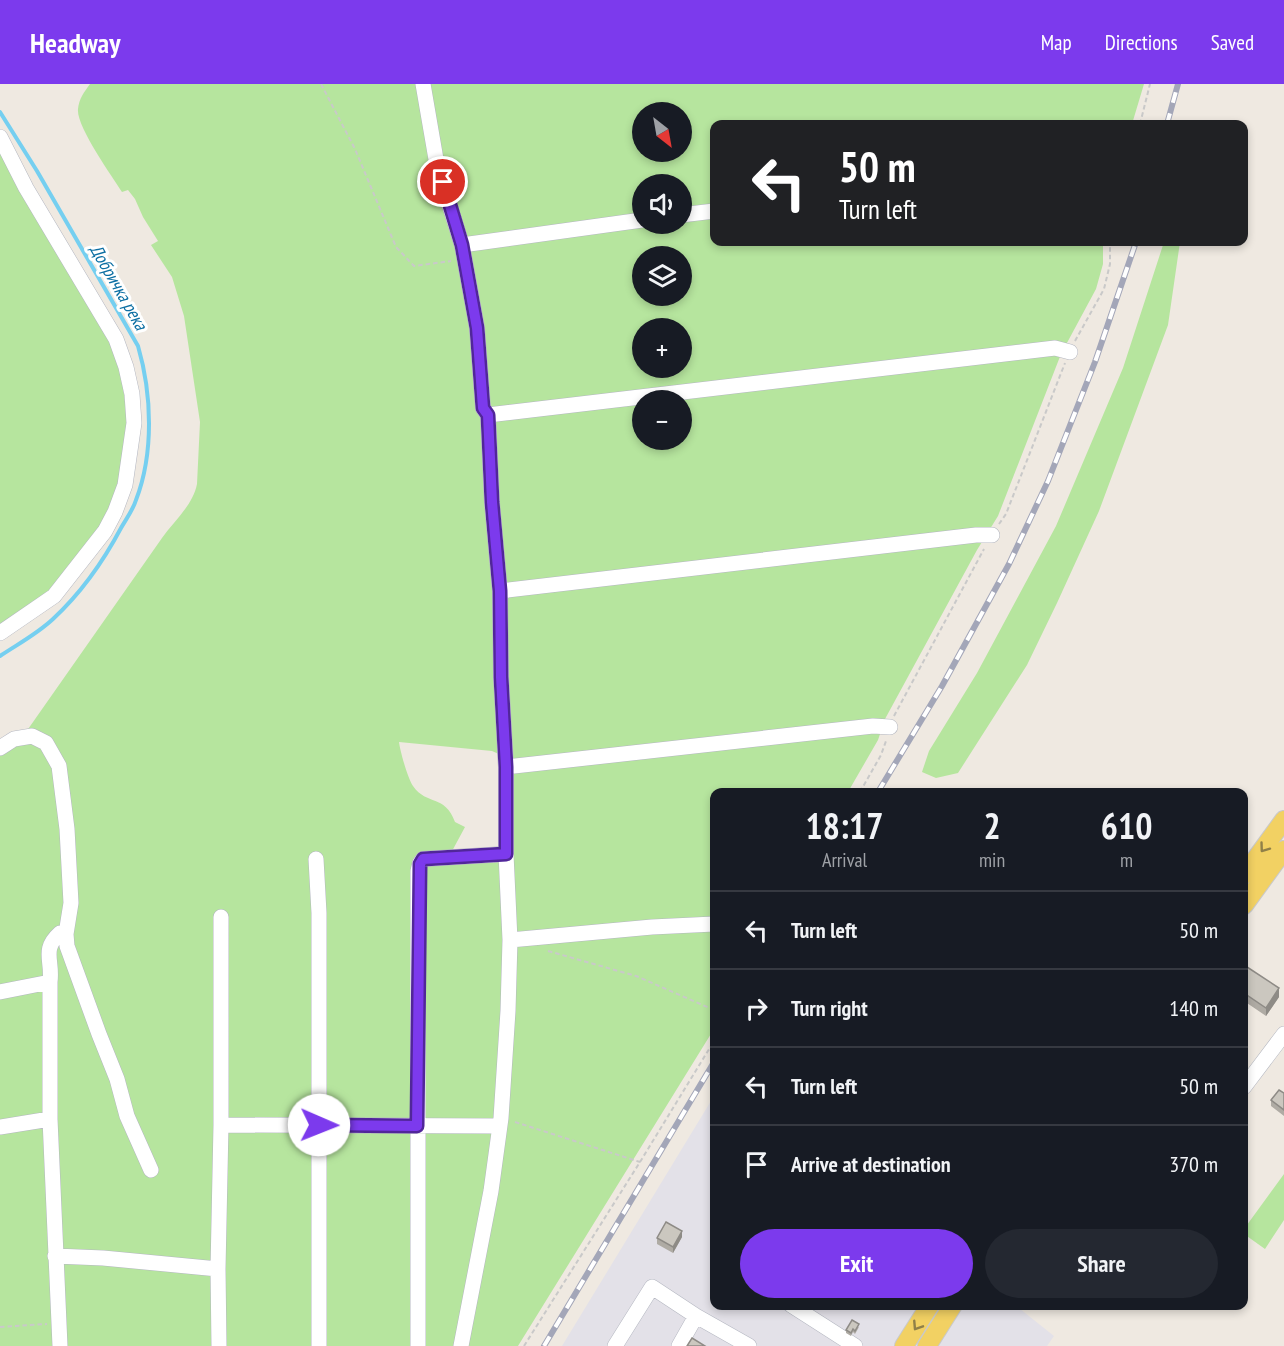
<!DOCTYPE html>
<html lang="en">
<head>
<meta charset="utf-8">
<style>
  :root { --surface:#171b24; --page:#242831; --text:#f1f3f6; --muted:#9ea1a6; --line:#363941; --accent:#7c3aed }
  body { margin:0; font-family:"PT Sans Narrow",sans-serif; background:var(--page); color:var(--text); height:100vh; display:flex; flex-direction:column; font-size:22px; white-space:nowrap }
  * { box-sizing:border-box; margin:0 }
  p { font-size:20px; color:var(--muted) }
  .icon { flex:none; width:33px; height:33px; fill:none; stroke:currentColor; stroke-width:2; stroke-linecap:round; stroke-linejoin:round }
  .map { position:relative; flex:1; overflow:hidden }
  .panel { position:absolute; left:710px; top:704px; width:538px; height:522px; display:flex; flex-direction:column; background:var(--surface); border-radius:12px; box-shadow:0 3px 9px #0003 }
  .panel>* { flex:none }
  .top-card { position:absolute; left:710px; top:36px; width:538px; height:126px; border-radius:12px; box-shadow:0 3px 9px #0003; background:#202124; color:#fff; overflow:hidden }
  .needle { width:39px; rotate:149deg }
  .tools { position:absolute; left:632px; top:18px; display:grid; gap:12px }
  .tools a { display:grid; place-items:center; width:60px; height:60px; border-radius:50%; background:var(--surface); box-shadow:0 3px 9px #0003; font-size:30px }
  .pin { position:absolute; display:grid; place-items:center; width:51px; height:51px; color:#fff; margin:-26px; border:3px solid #fff; border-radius:50%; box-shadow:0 2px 6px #0007 }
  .me { position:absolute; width:66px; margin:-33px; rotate:91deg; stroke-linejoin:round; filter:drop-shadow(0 0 4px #0008) }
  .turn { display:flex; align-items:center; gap:21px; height:126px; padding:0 30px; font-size:27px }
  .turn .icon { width:78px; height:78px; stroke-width:2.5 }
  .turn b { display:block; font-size:42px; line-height:51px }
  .eta { display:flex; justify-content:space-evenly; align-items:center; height:102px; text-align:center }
  .eta b { font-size:36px; font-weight:700; line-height:42px }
  .primary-button { display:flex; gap:12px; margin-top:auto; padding:12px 30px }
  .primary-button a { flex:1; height:69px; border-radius:36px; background:var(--accent); color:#fff; font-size:24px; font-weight:700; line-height:69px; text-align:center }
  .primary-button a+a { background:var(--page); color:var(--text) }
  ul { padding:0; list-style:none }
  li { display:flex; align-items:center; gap:18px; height:78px; padding:0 30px; border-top:2px solid var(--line) }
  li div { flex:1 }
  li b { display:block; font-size:22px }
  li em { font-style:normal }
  header { display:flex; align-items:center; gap:36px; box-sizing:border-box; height:84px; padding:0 30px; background:var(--accent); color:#fff }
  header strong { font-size:28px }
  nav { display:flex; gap:33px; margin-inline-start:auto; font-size:21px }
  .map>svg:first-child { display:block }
  .industrial { fill:#e3e1e8 }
  .green { fill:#b6e59e; fill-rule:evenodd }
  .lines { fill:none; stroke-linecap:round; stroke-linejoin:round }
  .stream { stroke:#75cff0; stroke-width:4 }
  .minor-casing { stroke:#b4b7c1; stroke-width:16 }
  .major-casing { stroke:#c9c9c9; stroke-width:20 }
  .path { stroke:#c9c9c9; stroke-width:2; stroke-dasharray:4.5 3; stroke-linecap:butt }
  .minor { stroke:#fff; stroke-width:15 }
  .major { stroke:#f2d163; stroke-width:18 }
  .rail-casing { stroke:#a3a6b8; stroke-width:6 }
  .rail { stroke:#fff; stroke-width:4; stroke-dasharray:11; stroke-linecap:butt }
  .wall { fill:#afaba4 }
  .shaded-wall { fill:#8e8b86 }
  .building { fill:#cbc7bf; stroke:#8e8b86; stroke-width:1.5 }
  .oneway { stroke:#908048 }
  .route-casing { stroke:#51269a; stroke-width:15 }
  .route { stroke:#7c3aed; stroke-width:10 }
  .labels { text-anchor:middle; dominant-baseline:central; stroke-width:6; stroke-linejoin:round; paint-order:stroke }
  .water-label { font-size:18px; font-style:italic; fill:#0d6fa3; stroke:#fff }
</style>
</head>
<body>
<header>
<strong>Headway</strong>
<nav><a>Map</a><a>Directions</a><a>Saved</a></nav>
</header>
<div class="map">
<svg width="1284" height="1262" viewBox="0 0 1284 1262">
  <rect width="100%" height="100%" fill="#efe9e1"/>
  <path class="industrial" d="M714,1012V1221H1015L1054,1252L1047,1262H562Z"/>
  <path class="green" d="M90,0H419L420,18L434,82L458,159L473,246L481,329L484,330V336L499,588L497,589L501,671L508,673L504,593L507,591L492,335L491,325L488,324L481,244L463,148L441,80L428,17L427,0H1144L1132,40H714V158H1103V180L1096,205L1061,270L998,432L977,466L885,635L878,656L848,708H714V945L518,1262H0V669L19,658L162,454C174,437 193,421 197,400L200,338L184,232L172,193L151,161L158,157L143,133L135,115L128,106L122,108C112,92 76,42 78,25C79,15 84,8 90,0ZM642,28H681V68H642ZM642,100H681V140H642ZM642,172H681V212H642ZM642,244H681V284H642ZM642,316H681V356H642ZM399,658L492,667L501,671L503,766L451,769L465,743L455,738C445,710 427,722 413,702C408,695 400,667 399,658Z
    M0,66L111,256L121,287L127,333L121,393L112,425L94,453L48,507L0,543Z
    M1164,158H1180L1168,241L1099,427L1057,519L1027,581L958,689L936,694L922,688L929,667L977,589L1056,442L1123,284Z
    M1284,1090V1136L1265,1165L1244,1150V1145Z"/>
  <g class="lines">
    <path class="stream" d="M0,28L37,87L138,262C152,310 154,369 136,416C133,426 126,435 121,444C103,478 81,509 53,535C37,550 18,560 0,572"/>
    <defs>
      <path id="minor" d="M423,0L437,81L462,161L477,244L483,324L488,331L492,419L500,507L501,593L506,683V770L510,856L508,927L501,1034L491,1107L461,1262
        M0,53L26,104L116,255L126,283L132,310L134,339L125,401L115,428L105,447L54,512L0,549
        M681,131L714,127
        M462,161L642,136
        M488,331L1055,264L1070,268
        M500,507L976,451H992
        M0,664L14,655L32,652L46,659L59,682L67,745L71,819L66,850L60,849C41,866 53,876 50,898V1035L60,1262
        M506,683L873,642L890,643
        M316,775L319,829V1262
        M66,850L67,862L99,950L117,995L127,1032L151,1086
        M510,856L652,843L714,840
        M0,908L50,898
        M1244,1003L1284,950
        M221,1041L500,1042
        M0,1043L50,1035
        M55,1172L103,1174L218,1185
        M791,1221L855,1262
        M219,1262L218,1185L221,1041V833
        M418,1262V787L420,779L423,775L506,770
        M615,1262L652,1203L696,1232
        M679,1262L696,1232L749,1262"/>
      <path id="major" d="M1244,791L1284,736
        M1244,821L1284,766
        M904,1262L930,1221
        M927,1262L953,1221"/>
    </defs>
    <use href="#minor" class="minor-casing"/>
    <use href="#major" class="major-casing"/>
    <path class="path" d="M321,0L355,65L396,163L414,182L451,177
      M1140,40L1150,0
      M1075,257L1104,205L1110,180V158
      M999,440L1006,430L1065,279
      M894,632L984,465
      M860,708L881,671L886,657
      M548,867L636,892L714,926
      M515,1038L640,1078
      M0,1243L47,1240
      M524,1262L640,1078L714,957"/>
    <use href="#minor" class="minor"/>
    <use href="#major" class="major"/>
    <defs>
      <path id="rail" d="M1167,40L1178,0
        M878,708L942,602L1009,480L1048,397L1095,278L1136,158
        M544,1262L714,978"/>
    </defs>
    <use href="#rail" class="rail-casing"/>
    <use href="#rail" class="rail"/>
  </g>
  <path class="wall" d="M1244,888L1279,913L1266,932L1244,917Z
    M1284,1009V1032L1271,1022V1016Z
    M682,1153L673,1169L657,1160V1154Z
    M859,1243L855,1250L853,1248L851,1252L846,1249V1246Z"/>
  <path class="shaded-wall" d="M1279,904V913L1266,932V924Z
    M682,1147V1153L673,1169V1163Z"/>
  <path class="building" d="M1247,883L1279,904L1266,924L1244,909V888Z
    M1279,1006L1284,1009V1026L1271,1016Z
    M666,1138L682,1147L673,1163L657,1154Z
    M852,1236L859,1240L855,1247L853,1245L851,1249L846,1246Z
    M692,1254L705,1262H687Z"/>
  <defs><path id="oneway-chevron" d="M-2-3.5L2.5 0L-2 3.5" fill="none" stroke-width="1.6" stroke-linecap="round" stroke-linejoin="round" transform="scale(1.5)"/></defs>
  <g class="oneway">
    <use href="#oneway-chevron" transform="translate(1264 764) rotate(126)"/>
    <use href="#oneway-chevron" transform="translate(917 1242) rotate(123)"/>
  </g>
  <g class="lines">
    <defs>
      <path id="route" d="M319,1041L417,1042L420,780L423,775L506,770V683L501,593L500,507L492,418L488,331L483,324L477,244L462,161L443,98"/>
    </defs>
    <use href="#route" class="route-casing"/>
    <use href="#route" class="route"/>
  </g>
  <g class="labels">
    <g class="water-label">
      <text transform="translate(119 203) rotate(60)">Добричка река</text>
    </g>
  </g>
</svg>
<div class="tools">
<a><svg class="needle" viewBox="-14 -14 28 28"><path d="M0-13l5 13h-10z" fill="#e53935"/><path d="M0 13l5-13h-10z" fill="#9ea1a6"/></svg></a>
<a><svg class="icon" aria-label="sound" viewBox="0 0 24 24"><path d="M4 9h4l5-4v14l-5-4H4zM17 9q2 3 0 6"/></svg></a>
<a><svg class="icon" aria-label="layers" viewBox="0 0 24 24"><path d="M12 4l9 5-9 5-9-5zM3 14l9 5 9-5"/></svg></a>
<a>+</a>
<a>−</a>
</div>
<div class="pin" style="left:443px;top:98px;background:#d93025"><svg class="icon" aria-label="arrive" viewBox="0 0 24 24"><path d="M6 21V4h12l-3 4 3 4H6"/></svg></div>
<svg class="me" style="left:319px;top:1041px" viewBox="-20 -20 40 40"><circle r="19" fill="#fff"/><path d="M0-13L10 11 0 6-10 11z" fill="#7c3aed"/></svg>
<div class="top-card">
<div class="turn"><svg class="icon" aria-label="left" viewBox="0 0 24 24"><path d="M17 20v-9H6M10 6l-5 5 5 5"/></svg><div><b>50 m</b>Turn left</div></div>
</div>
<section class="panel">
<div class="eta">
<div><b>18:17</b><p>Arrival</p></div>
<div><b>2</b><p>min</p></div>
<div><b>610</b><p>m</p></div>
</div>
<ul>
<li><svg class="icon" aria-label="left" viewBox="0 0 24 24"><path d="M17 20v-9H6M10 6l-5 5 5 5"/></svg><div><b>Turn left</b></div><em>50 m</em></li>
<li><svg class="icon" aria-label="right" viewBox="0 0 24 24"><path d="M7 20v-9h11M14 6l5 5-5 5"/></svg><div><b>Turn right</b></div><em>140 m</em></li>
<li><svg class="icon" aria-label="left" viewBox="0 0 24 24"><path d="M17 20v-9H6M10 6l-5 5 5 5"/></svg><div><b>Turn left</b></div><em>50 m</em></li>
<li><svg class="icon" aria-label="arrive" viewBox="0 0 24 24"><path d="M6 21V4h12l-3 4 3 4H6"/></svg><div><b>Arrive at destination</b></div><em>370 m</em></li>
</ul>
<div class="primary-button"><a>Exit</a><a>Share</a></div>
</section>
</div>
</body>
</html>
